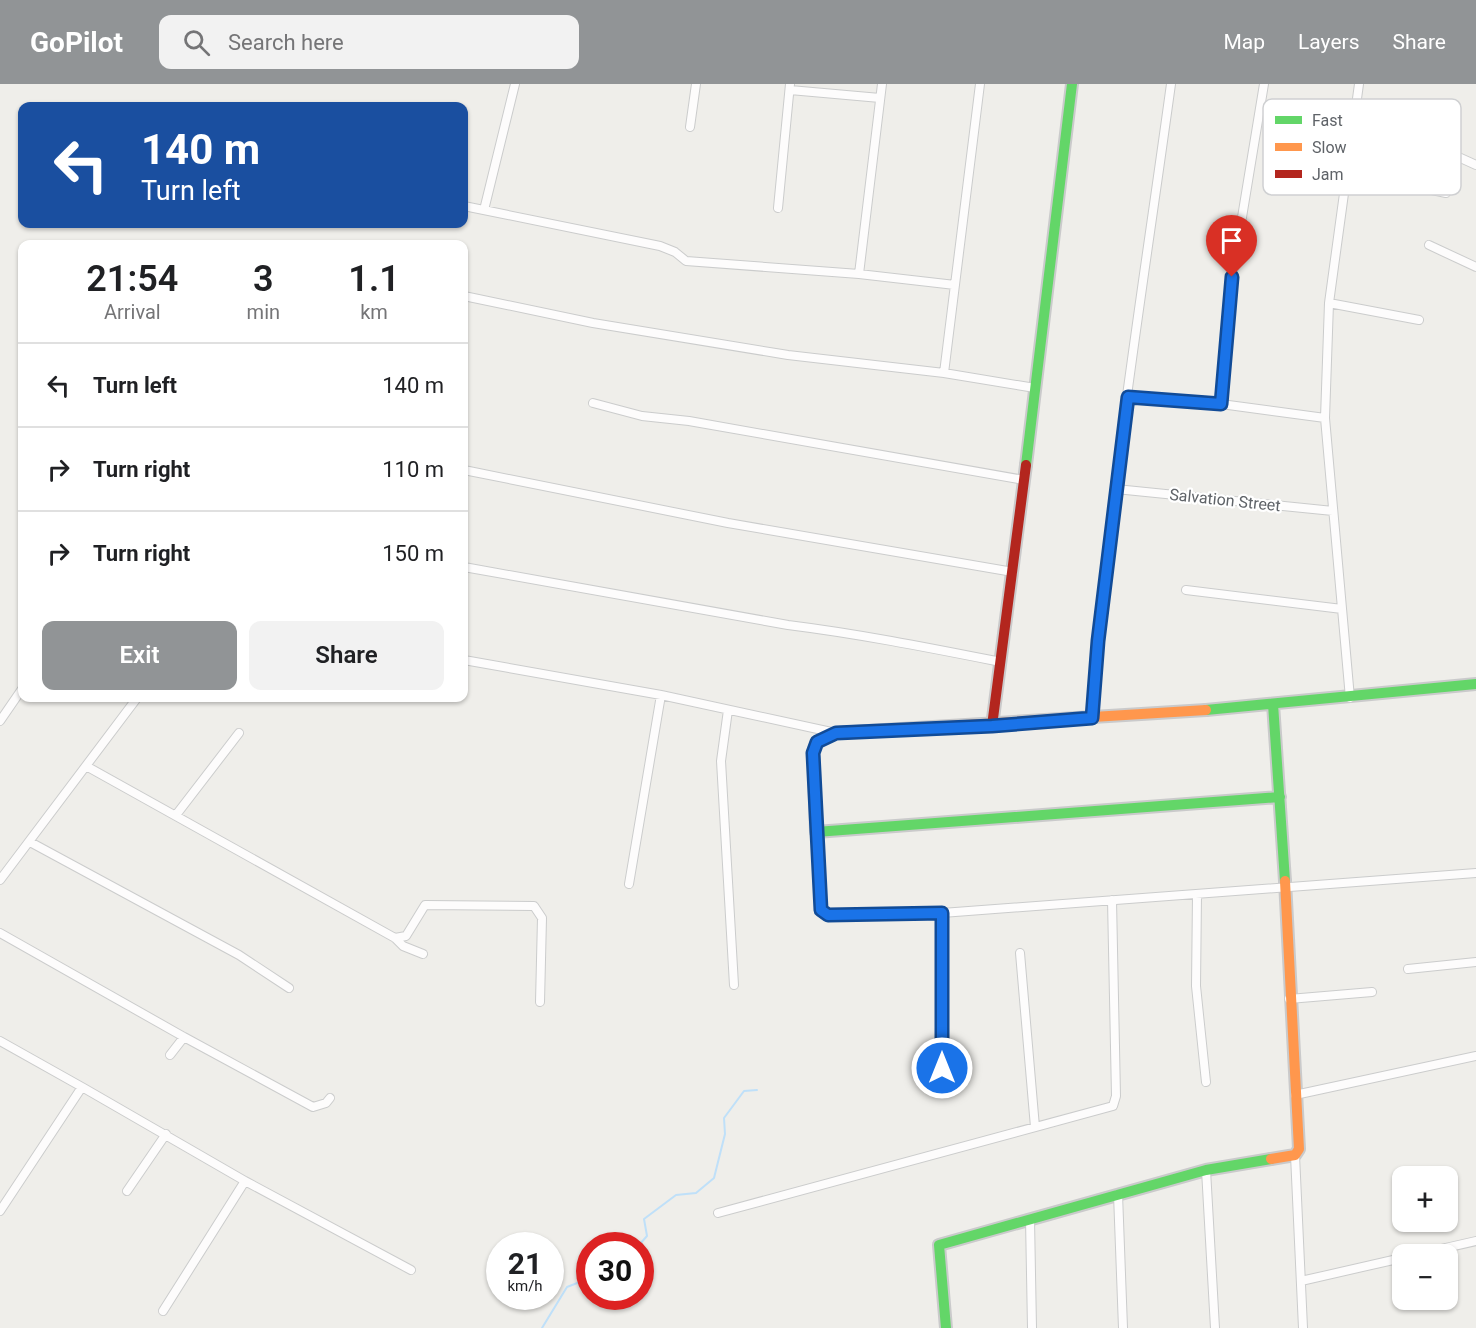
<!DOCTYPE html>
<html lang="en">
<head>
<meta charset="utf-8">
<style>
  :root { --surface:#fff; --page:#f2f2f2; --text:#202124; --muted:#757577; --line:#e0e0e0; --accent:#919496 }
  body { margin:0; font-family:Roboto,sans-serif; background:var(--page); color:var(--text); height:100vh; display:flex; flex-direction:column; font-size:22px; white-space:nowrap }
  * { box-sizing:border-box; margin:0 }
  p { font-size:20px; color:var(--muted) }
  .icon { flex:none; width:33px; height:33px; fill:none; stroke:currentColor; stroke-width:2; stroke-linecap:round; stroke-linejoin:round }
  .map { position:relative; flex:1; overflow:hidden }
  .details { position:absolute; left:18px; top:156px; width:450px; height:462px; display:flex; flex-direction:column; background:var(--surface); border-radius:12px; box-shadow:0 2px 4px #0004 }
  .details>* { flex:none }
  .banner { position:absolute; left:18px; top:18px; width:450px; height:126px; border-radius:12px; box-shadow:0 2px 4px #0004; background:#1a4fa0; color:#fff; overflow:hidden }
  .controls { position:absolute; left:1392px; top:1082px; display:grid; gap:12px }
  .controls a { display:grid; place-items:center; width:66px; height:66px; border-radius:12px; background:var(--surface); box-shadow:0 2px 4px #0004; font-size:30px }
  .speed { position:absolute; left:486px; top:1148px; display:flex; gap:12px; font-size:30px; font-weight:700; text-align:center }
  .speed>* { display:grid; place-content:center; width:78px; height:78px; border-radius:50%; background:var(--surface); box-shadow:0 2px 4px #0004; line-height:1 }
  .speed small { font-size:15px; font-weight:400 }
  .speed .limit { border:9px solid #d22; background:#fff; color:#111 }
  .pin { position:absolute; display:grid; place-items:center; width:51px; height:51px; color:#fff; margin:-62px -26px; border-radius:50% 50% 50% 0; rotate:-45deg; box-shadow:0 0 6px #0007 }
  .pin .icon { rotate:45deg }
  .me { position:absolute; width:66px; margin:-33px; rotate:0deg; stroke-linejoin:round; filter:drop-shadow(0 0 4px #0008) }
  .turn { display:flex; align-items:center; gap:21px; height:126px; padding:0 24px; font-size:27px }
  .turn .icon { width:78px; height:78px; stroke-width:2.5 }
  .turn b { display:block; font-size:42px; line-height:51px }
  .eta { display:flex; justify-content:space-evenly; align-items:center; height:102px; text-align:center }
  .eta b { font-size:36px; font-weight:600; line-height:42px }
  .action { display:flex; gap:12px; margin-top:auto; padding:12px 24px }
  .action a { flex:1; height:69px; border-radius:12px; background:var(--accent); color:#fff; font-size:24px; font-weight:600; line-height:69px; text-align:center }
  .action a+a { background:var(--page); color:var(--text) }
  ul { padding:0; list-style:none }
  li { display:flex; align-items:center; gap:18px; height:84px; padding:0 24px; border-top:2px solid var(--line) }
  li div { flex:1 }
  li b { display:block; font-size:22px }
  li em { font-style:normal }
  header { display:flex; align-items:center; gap:36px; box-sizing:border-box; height:84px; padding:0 30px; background:var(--accent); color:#fff }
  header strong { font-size:28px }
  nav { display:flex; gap:33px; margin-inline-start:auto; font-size:21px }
  .search { width:420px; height:54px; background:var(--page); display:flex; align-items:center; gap:15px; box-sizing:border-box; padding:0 21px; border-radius:12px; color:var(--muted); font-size:22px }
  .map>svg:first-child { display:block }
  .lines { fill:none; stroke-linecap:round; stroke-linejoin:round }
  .stream { stroke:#bfe0f9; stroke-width:2 }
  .street-casing { stroke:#cbcccc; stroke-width:10 }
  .fast-casing { stroke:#cacacb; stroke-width:14 }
  .slow-casing { stroke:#cacacb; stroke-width:14 }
  .jam-casing { stroke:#cacacb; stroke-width:14 }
  .street { stroke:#fdfcfc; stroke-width:8 }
  .fast { stroke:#63d668; stroke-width:10 }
  .slow { stroke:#ff974d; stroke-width:10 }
  .jam { stroke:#b3261e; stroke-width:10 }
  .route-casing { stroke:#114b97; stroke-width:15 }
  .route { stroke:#1a73e8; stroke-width:10 }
  .labels { text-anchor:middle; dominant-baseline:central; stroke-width:4.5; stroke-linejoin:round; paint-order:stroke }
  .street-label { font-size:16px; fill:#5f6368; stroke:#fff }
  .key { fill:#fff; stroke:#cfd0d2; stroke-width:1.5 }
  .key-label { font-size:16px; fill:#5f6368 }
</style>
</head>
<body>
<header>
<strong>GoPilot</strong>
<div class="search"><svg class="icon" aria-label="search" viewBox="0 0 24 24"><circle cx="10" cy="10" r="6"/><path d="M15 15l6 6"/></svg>Search here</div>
<nav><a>Map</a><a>Layers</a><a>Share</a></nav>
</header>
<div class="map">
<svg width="1476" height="1244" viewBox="0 0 1476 1244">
  <rect width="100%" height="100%" fill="#efeeea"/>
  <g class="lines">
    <path class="stream" d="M639,1161L647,1152L644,1135L676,1111L696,1109L714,1094L725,1050L724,1034L744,1007L757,1006
      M542,1244L567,1203L590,1194"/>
    <defs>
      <path id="street" d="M1359,0L1329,219L1419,236
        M790,6L880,14
        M690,43L696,0
        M1454,71L1476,81
        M1347,88L1446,109
        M464,122L660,162L675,168L686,177L859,190L955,201
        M778,124L790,0
        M484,126L515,0
        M1429,161L1476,183
        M859,190L882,0
        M464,212L593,239L788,271L944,289L1035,304
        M1329,219L1325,334L1350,614
        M944,289L980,0
        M1128,313L1221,320L1325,334
        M593,319L642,332L689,337L1024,396
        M1221,320L1229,212L1264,0
        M464,386L728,439L1013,488
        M1116,405L1333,427
        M464,483L788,541C860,550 930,564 1001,578
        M1186,506L1342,525
        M464,576L661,611L836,649
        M728,626L721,677L734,901
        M1092,634C1107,422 1142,211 1171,0
        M0,637L22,605
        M86,682L395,854L403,862L423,870
        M176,731L239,649
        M816,748L821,826L828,831L942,829L1476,789
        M30,758L239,871L289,904
        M0,796L137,614
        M629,800L661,611
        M1197,811L1196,902L1206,998
        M942,829V984
        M0,849L184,953L170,971
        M395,854L406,852L425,821L534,822L542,834L540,918
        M1020,869L1035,1043
        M1408,885L1476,878
        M1289,915L1372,908
        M184,953L313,1023L326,1019L330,1014
        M0,957L82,1003L0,1127
        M82,1003L245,1097L163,1227
        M1295,1011L1476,972
        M1295,1071L1303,1244
        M1206,1086L1215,1244
        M245,1097L411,1186
        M127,1107L166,1050
        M1118,1110L1123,1244
        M718,1129L1113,1022L1116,1012L1112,816
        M1030,1135L1032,1244
        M1419,1170L1476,1157
        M1301,1197L1402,1174"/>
      <path id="fast" d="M1026,381L1072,0
        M1273,620L1285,797
        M1206,626L1476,600
        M814,685L816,748L1280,713
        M946,1244L939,1161L1206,1086L1271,1075"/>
      <path id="slow" d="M814,685L813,669L817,658L836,649L1206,626
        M1271,1075L1295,1071L1299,1065L1285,797"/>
      <path id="jam" d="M992,642L1026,381"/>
    </defs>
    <use href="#street" class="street-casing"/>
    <use href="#fast" class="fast-casing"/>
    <use href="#slow" class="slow-casing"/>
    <use href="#jam" class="jam-casing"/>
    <use href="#street" class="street"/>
    <use href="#fast" class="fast"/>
    <use href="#slow" class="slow"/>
    <use href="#jam" class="jam"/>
  </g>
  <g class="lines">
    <defs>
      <path id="route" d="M942,984V829L828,831L821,826L813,669L817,658L836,649L992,642L1092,634L1098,557L1128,313L1221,320L1232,193"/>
    </defs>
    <use href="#route" class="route-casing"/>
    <use href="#route" class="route"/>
  </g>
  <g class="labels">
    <g class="street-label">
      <text transform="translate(1225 416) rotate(6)">Salvation Street</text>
    </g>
  </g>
  <rect x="1263" y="15" width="198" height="96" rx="9" class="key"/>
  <rect x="1275" y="32" width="27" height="8" fill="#63d668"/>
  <rect x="1275" y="59" width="27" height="8" fill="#ff974d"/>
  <rect x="1275" y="86" width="27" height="8" fill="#b3261e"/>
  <g class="key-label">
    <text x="1312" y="42">Fast</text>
    <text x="1312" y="69">Slow</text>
    <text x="1312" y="96">Jam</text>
  </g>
</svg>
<div class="controls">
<a>+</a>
<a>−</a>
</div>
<div class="speed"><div>21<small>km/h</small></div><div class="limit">30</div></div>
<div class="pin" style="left:1232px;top:193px;background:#d93025"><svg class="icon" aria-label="arrive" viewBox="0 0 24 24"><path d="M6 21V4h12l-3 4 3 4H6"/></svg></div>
<svg class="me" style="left:942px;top:984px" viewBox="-20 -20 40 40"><circle r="17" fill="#1a73e8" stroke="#fff" stroke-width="3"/><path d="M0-11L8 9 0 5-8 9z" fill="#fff"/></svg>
<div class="banner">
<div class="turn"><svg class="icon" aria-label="left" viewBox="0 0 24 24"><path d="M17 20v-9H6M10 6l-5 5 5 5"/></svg><div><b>140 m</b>Turn left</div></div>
</div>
<section class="details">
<div class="eta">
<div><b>21:54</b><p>Arrival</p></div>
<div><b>3</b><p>min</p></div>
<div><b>1.1</b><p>km</p></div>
</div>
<ul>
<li><svg class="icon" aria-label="left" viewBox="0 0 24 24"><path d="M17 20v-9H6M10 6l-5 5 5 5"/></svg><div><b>Turn left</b></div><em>140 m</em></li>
<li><svg class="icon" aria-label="right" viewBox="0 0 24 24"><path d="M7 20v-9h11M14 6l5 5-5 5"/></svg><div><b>Turn right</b></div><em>110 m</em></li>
<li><svg class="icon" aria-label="right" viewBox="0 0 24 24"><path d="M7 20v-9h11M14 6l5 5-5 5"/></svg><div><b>Turn right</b></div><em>150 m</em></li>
</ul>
<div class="action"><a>Exit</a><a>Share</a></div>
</section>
</div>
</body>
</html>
